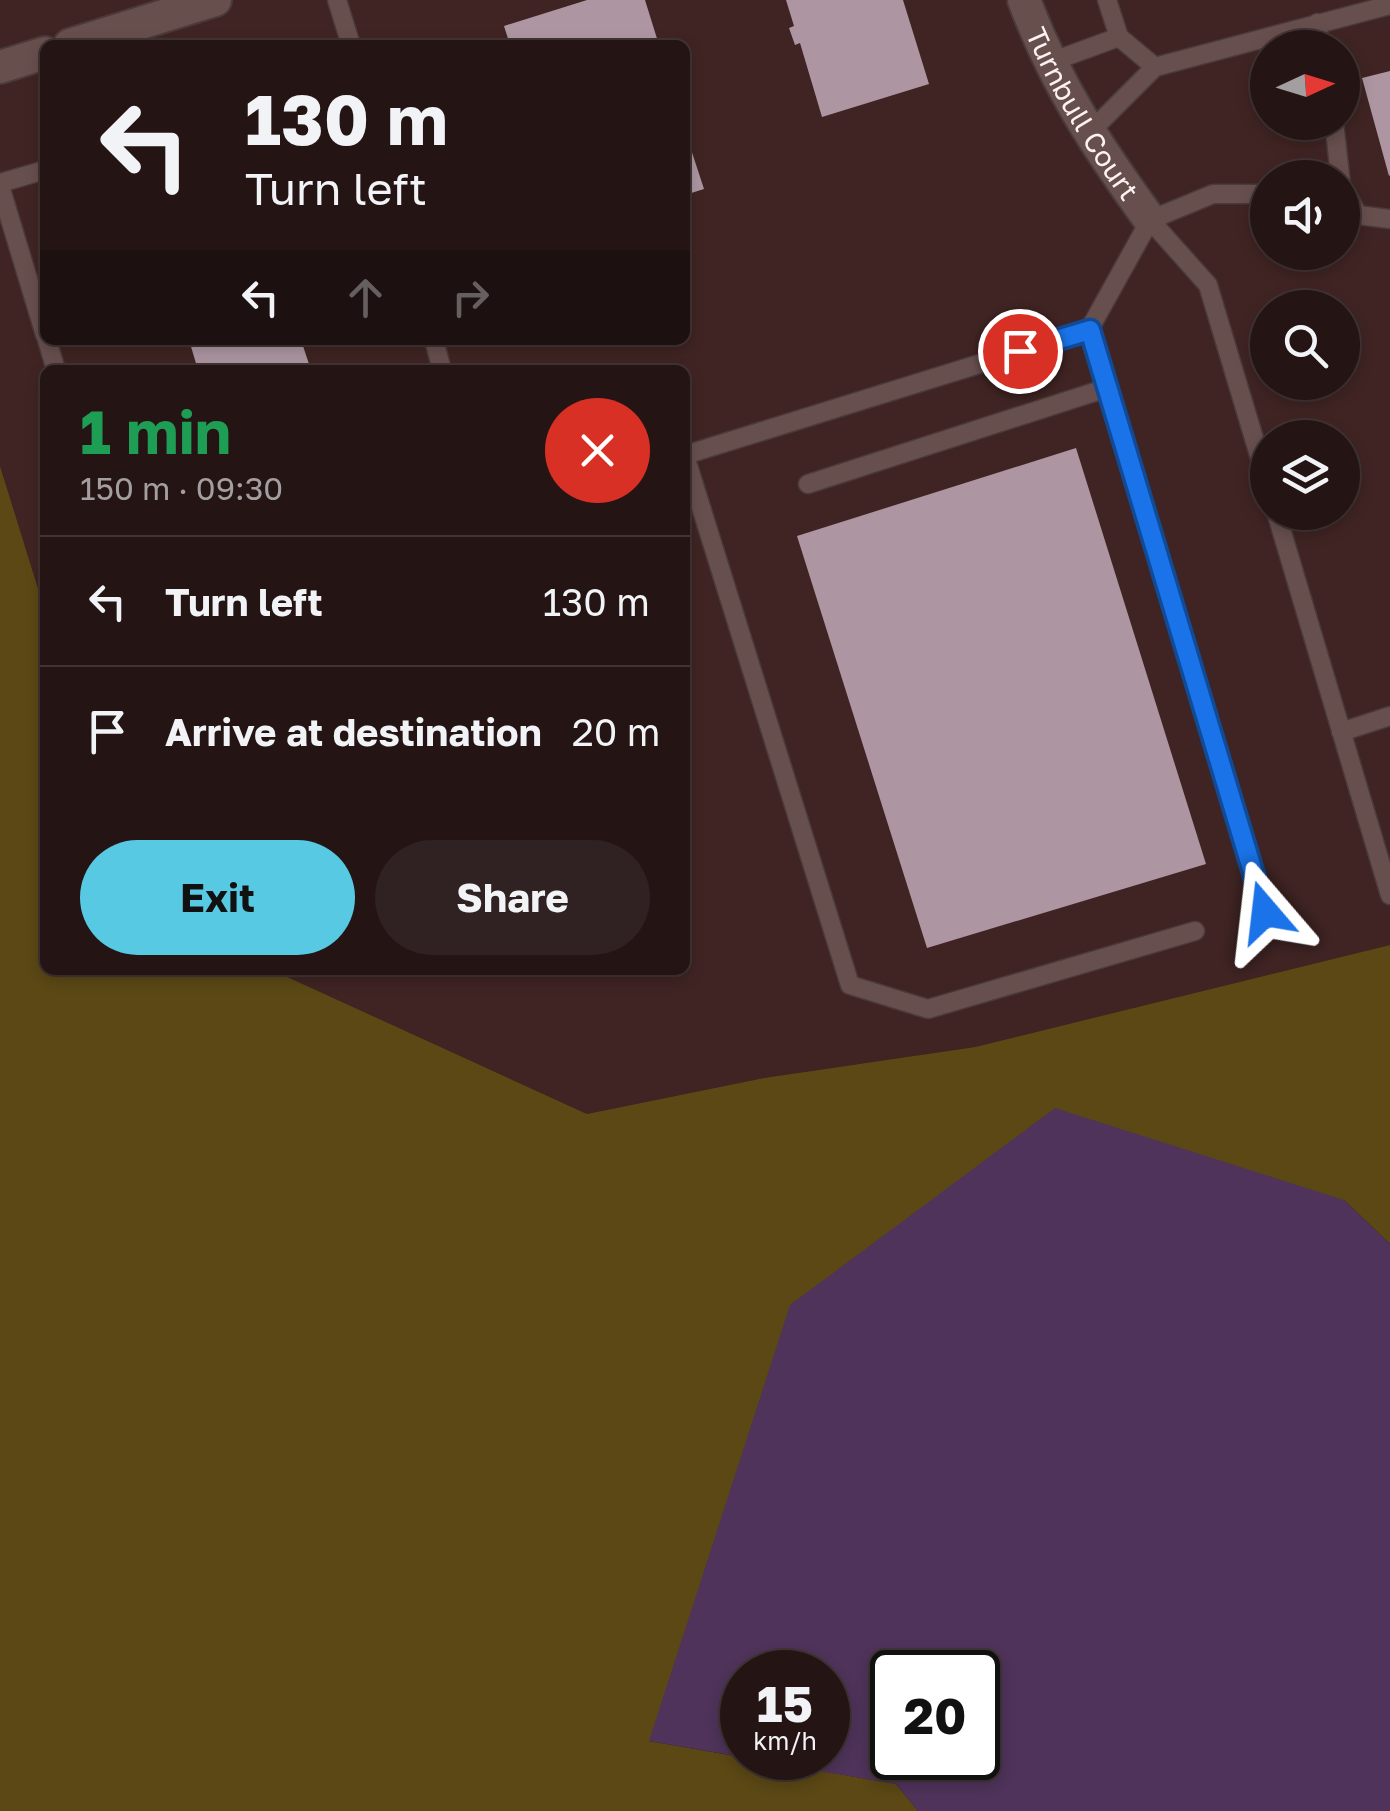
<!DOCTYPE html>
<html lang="en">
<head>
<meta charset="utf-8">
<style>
  :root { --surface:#241514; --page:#302222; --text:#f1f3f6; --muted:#a39fa0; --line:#413434; --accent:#58c9e3 }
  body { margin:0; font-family:"Golos Text",sans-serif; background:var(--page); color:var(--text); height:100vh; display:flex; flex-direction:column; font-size:38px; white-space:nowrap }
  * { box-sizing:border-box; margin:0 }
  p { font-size:32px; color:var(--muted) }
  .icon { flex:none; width:55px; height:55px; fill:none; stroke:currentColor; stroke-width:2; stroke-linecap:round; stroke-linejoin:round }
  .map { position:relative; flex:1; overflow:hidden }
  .sheet { position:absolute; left:40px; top:365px; width:650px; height:610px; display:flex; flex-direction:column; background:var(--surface); border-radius:15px; box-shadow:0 5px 15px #0003,0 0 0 2px var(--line) }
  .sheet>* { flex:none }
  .guide { position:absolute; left:40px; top:40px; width:650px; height:305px; border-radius:15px; box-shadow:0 5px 15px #0003,0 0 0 2px var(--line); background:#241514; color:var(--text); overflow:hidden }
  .needle { width:65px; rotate:86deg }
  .buttons { position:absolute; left:1250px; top:30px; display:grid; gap:20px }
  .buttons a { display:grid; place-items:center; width:110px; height:110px; border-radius:50%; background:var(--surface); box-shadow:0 5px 15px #0003,0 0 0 2px var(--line); font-size:50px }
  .speed { position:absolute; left:720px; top:1650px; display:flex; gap:20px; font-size:50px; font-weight:700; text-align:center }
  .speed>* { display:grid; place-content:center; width:130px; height:130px; border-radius:50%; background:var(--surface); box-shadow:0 5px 15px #0003,0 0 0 2px var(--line); line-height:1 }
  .speed small { font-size:25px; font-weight:400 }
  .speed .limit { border:5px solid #111; border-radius:15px; background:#fff; color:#111 }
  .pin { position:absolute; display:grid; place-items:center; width:85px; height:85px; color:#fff; margin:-42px; border:5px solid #fff; border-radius:50%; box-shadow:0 2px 10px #0007 }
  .me { position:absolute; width:110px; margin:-55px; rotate:343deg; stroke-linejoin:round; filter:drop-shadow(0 0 8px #0008) }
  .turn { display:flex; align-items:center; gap:35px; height:210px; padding:0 40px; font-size:45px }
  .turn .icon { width:130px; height:130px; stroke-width:2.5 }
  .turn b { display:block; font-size:70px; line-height:85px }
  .lanes { display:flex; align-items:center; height:95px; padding:0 40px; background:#0003; justify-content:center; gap:50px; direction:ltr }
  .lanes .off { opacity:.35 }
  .round { display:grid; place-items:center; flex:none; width:105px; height:105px; border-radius:52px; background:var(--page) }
  .overview { display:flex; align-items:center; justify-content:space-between; height:170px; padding:0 40px }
  h1 { font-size:60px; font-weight:700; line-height:75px; color:#1e9e55 }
  .button { display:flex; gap:20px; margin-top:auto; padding:20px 40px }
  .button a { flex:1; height:115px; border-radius:60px; background:var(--accent); color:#111; font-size:40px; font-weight:700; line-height:115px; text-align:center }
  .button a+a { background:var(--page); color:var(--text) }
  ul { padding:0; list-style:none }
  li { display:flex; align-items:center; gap:30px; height:130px; padding:0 40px; border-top:2px solid var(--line) }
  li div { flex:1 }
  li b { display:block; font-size:38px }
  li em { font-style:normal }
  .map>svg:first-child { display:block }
  .built { fill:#3f2423; fill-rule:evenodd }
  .green { fill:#5b4815 }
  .water { fill:#4f335a; fill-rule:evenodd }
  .building { fill:#ad96a1 }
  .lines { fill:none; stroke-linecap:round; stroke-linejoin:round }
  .lane-casing { stroke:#4a3a3a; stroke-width:21 }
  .street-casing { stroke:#4a3a3a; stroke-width:36 }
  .lane { stroke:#674f4e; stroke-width:18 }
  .street { stroke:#674f4e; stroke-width:32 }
  .route-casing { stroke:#114b97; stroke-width:25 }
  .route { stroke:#1a73e8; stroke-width:18 }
  .labels { text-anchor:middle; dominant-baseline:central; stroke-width:10; stroke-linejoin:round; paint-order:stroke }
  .street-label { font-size:28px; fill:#fdf2f1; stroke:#301c1b }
</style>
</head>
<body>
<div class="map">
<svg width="1390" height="1811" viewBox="0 0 1390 1811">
  <rect width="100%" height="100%" fill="#301c1b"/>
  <path class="built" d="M0,0H1390V945L975,1047L764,1078L587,1114L272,970H685V370H45V611L0,466ZM45,45H685V340H45ZM1268,48H1342V122H1268ZM1268,178H1342V252H1268ZM1268,308H1342V382H1268ZM1268,438H1342V512H1268Z"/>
  <path class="green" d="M0,466L45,611V970H272L587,1114L764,1078L975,1047L1390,945V1244L1344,1200L649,1741L896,1784L918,1811H0Z"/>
  <path class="water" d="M1055,1108L1344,1200L1390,1244V1811H918L896,1784L743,1758H828V1672H742V1757L649,1741L790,1305ZM978,1672V1758H892V1672Z"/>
  <path class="building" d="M587,0H645L659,45H510L504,26Z
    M786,0H903L929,84L822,117L800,43L795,45L789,28L794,26Z
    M1390,71V175L1389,176L1362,78Z
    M685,131L704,189L685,195Z
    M189,340H301L311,370H198Z
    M1076,448L1206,864L927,948L797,536Z"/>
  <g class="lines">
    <defs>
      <path id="lane" d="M337,0L351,45
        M1107,0L1119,37
        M1317,23L1321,48
        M1048,63L1119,37L1155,67
        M1334,122L1342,193
        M1087,135L1155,67L1390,5
        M0,183L45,170
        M0,186L45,335
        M1346,193L1358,215L1390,219
        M1150,220L1208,285L1268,485
        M47,340L56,370
        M434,340L442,370
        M685,455L1089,330
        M685,456L850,985L928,1009L1195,931
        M808,484L1107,388
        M1276,512L1390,895
        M1341,732L1390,716
        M1265,912L1089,330L1150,220L1213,194H1268"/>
      <g id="street">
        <path id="s1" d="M1024,0C1056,85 1097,147 1150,220"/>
        <path d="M70,45L215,0"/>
        <path d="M0,67L45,53"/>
      </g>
    </defs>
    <use href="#lane" class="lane-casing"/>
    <use href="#street" class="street-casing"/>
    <use href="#lane" class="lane"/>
    <use href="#street" class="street"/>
  </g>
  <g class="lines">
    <defs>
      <path id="route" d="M1020,351L1090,330L1265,912"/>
    </defs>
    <use href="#route" class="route-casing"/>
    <use href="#route" class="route"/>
  </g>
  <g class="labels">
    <g class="street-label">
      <text stroke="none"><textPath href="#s1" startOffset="128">Turnbull Court</textPath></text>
    </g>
  </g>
</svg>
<div class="buttons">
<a><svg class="needle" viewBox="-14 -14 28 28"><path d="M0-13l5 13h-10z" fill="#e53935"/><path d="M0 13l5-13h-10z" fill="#a39fa0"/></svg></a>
<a><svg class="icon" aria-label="sound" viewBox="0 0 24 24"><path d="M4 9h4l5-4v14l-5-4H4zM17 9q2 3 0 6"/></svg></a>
<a><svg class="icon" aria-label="search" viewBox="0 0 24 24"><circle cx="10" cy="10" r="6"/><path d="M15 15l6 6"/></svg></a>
<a><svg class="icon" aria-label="layers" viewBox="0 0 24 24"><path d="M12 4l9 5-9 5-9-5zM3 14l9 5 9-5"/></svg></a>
</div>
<div class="speed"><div>15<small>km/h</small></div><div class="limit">20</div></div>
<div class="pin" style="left:1020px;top:351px;background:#d93025"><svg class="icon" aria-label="arrive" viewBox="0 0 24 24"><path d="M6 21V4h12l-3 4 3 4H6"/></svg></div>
<svg class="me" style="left:1265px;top:912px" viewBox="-20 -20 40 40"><path d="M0-17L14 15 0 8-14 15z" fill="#1a73e8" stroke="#fff" stroke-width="4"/></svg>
<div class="guide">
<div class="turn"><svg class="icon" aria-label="left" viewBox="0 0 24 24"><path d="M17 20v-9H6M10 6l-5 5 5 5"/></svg><div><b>130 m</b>Turn left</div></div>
<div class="lanes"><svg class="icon" aria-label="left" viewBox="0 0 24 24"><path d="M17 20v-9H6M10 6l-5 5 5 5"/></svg><svg class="icon off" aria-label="ahead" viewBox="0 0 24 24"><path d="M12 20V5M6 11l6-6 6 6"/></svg><svg class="icon off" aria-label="right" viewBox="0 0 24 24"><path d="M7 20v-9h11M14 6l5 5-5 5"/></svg></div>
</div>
<section class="sheet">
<div class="overview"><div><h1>1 min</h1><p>150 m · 09:30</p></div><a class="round" style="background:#d93025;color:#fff"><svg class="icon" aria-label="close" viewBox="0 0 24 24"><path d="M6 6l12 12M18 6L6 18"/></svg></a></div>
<ul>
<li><svg class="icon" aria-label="left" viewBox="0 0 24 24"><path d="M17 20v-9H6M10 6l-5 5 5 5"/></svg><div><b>Turn left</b></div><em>130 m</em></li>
<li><svg class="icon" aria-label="arrive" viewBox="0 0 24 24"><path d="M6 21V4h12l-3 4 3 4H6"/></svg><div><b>Arrive at destination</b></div><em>20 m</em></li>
</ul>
<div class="button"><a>Exit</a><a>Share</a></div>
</section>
</div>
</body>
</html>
